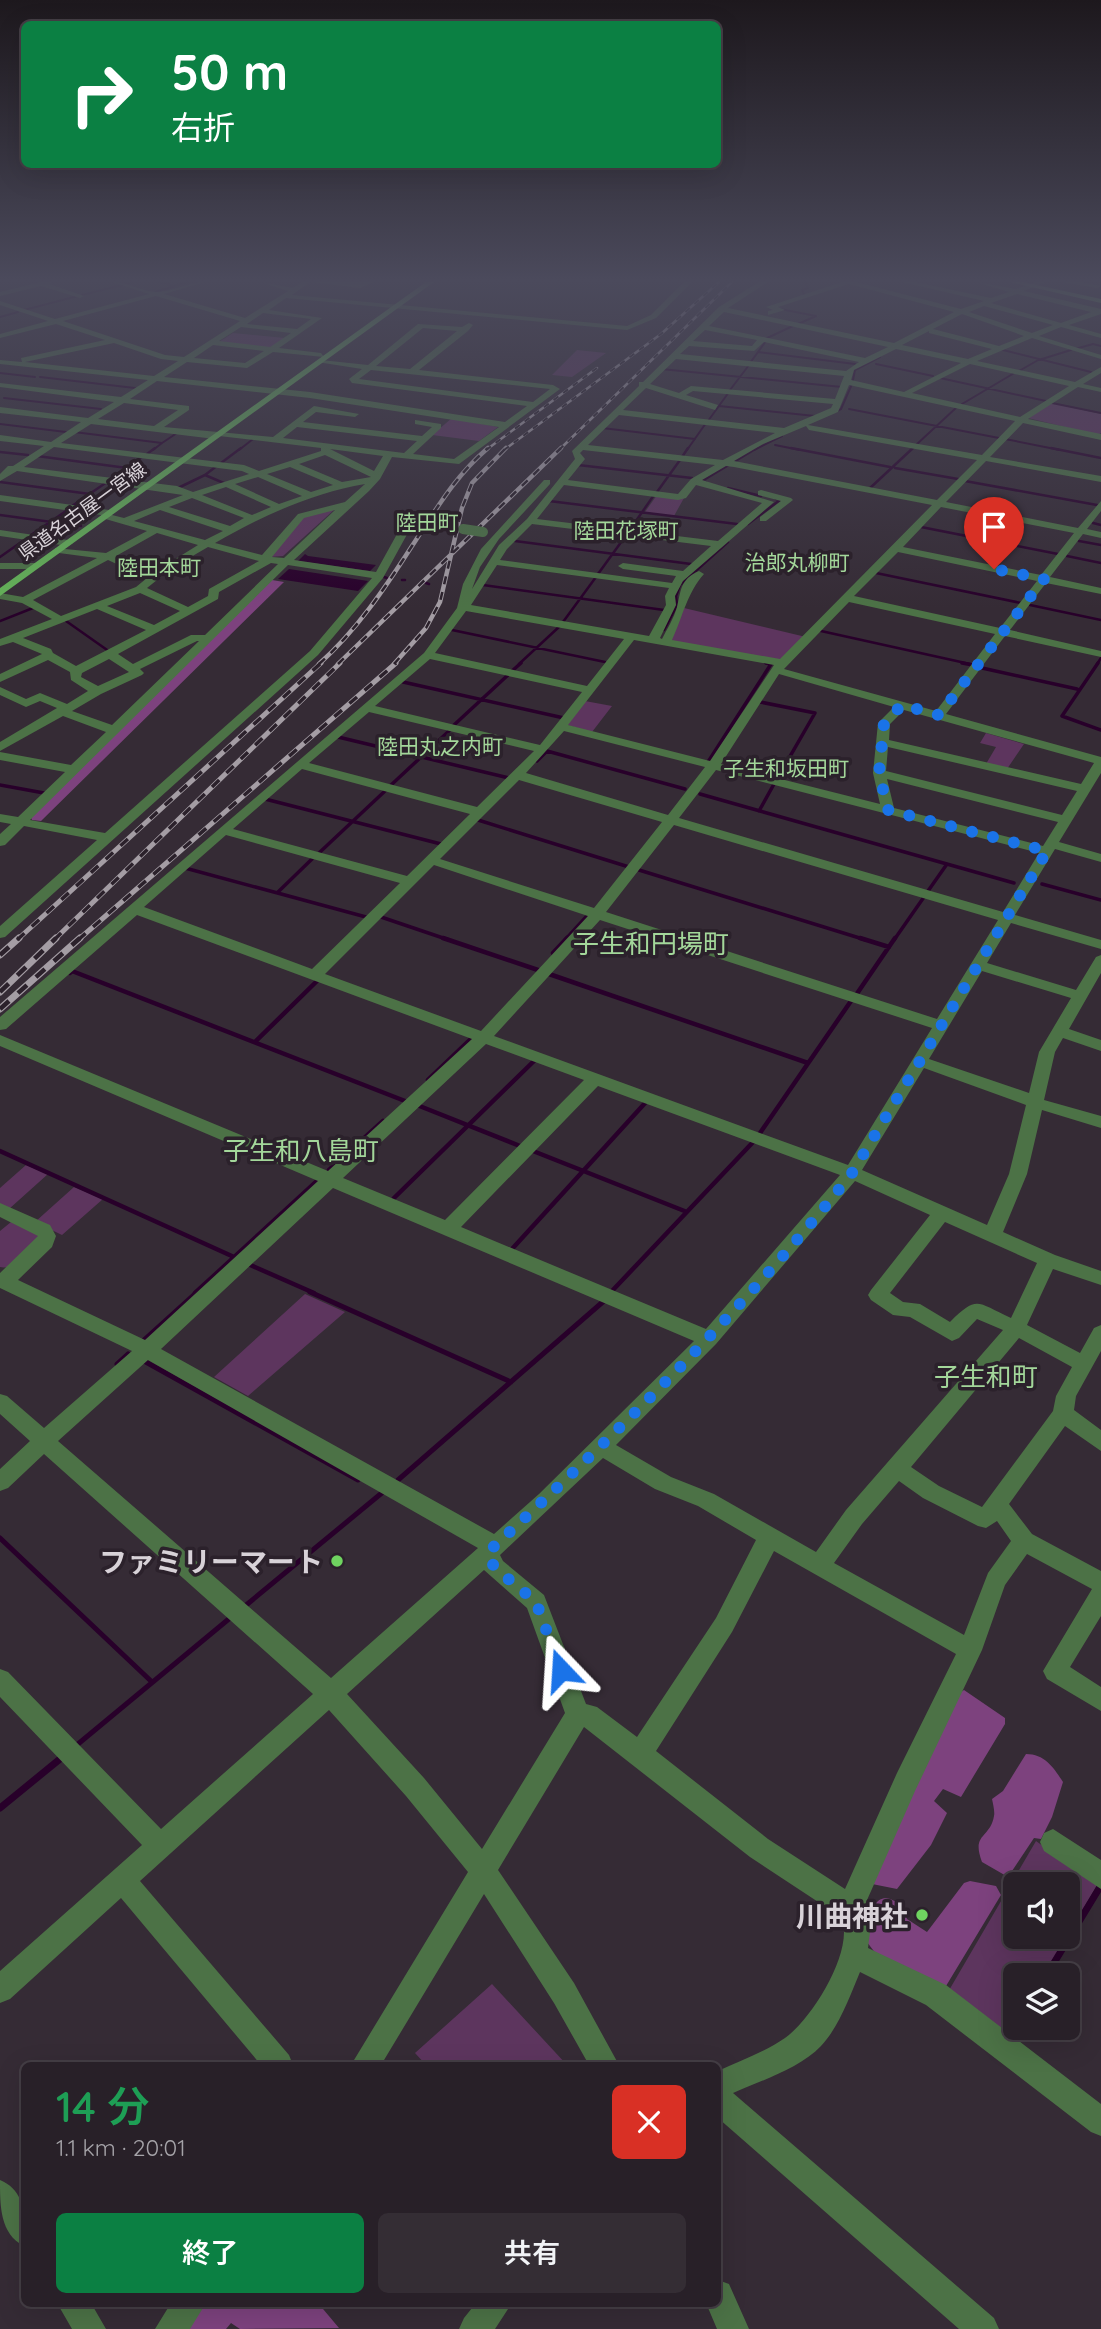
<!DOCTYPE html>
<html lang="ja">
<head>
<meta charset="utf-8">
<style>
  :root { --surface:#282028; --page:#342d34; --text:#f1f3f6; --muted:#a5a3a8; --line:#443e45; --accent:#0b8043 }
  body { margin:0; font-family:Quicksand,"Noto Sans JP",sans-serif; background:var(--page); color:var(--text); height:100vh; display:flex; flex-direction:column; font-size:26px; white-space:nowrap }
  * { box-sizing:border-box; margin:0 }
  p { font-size:23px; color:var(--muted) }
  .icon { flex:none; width:38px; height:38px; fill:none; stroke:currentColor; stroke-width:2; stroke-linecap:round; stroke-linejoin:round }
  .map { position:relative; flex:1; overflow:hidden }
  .side { position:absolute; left:21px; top:2062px; width:700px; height:245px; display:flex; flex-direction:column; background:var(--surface); border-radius:10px; box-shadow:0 7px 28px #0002,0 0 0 2px var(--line) }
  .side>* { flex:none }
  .guide { position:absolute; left:21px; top:21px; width:700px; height:147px; border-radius:10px; box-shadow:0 7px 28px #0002,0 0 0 2px var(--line); background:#0b8043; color:#fff; overflow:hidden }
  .controls { position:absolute; left:1003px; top:1872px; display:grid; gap:14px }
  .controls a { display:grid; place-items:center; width:77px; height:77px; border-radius:10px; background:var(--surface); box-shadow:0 7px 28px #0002,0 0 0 2px var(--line); font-size:35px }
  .pin { position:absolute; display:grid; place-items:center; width:60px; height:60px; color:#fff; margin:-72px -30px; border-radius:50% 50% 50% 0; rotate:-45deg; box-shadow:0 0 7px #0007 }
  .pin .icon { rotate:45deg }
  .me { position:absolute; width:77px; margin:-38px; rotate:340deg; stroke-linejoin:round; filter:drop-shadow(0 0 5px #0008) }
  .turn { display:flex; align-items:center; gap:24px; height:147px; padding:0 35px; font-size:32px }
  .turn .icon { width:91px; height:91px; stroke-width:2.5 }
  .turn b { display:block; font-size:49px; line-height:60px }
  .round { display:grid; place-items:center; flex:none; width:74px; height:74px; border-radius:10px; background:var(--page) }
  .overview { display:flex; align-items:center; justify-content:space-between; height:119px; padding:0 35px }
  h1 { font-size:42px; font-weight:600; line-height:52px; color:#1e9e55 }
  .button { display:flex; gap:14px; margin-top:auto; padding:14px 35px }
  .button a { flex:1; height:80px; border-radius:10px; background:var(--accent); color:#fff; font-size:28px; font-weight:600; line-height:80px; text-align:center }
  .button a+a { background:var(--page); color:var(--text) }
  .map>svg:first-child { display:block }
  .green { fill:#5d355e }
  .forest { fill:#7d427e }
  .water { fill:#28002a }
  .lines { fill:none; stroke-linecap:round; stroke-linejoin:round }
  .stream-far5 { stroke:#28002a; stroke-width:2 }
  .stream-far4 { stroke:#28002a; stroke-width:2.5 }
  .stream-far3 { stroke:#28002a; stroke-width:3.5 }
  .stream-far2 { stroke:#28002a; stroke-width:4.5 }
  .stream-far1 { stroke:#28002a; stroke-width:5 }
  .stream { stroke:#28002a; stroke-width:7 }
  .minor { fill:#4c7246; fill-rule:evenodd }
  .major { fill:#64b358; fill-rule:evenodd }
  .rail-far3-casing { stroke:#a49da4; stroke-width:2.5 }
  .rail-far2-casing { stroke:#a49da4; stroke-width:4.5 }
  .rail-far1-casing { stroke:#a49da4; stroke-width:5 }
  .rail-casing { stroke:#a49da4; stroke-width:7 }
  .rail-far3 { stroke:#2b212b; stroke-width:2; stroke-dasharray:6; stroke-linecap:butt }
  .rail-far2 { stroke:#2b212b; stroke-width:2.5; stroke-dasharray:8; stroke-linecap:butt }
  .rail-far1 { stroke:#2b212b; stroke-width:3.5; stroke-dasharray:10; stroke-linecap:butt }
  .rail { stroke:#2b212b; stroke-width:4.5; stroke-dasharray:12; stroke-linecap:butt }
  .minor-bridge { stroke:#4c7246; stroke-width:10 }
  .route { stroke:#1a73e8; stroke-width:12; stroke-dasharray:0 21.6 }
  .poi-dot { fill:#6fd360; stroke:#2b212b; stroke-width:2.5 }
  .labels { text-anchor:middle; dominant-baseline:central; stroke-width:7; stroke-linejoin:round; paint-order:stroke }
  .far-street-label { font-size:19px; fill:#d8d2d8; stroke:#2b212b }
  .far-quarter-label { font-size:21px; fill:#a3d79a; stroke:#2b212b }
  .quarter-label { font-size:26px; fill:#a3d79a; stroke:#2b212b }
  .near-poi-label { font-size:28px; font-weight:bold; fill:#d8d2d8; stroke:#2b212b; text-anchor:end }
</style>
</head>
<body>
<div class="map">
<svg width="1101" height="2329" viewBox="0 0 1101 2329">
  <rect width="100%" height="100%" fill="#352b35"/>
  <path class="green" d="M233,333L285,338L270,348L219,342Z
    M577,350L606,353L572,377L552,375Z
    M1051,403L1101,414V433L1098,435L1028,418Z
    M452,418L498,427L479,441L432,435Z
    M657,495L684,498L674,516L645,512Z
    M335,509L283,556L269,557L304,517Z
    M684,608L806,637L782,660L674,642L670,638Z
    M585,701L612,706L592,732L567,725Z
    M986,733L1024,744L1007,769L986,764L996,747L980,743Z
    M26,1165L48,1174L9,1209L0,1205V1188Z
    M74,1187L103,1199L62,1235L35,1222Z
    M11,1222L40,1235C30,1247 16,1271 0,1267V1231Z
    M305,1294L345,1312L248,1396L214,1377Z
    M1036,1841L1097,1885L1068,1935V1885H1015V1937H1066L1043,1976H1015V2023L1006,2038L948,1992Z
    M492,1984L567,2065H426L415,2053Z"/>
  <path class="forest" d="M272,580L284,582L41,821L32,820L30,815Z
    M964,1690L1005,1718V1724L961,1797L943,1789L934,1801L947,1813L931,1845L897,1889L867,1883L958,1694Z
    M1026,1754C1045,1754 1054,1768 1063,1782L1052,1817L1041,1839L1034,1838L1008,1877L982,1862C971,1833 990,1839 994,1816C995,1812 993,1804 992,1799L1003,1791Z
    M970,1881L996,1886L1001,1895L946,1986L876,1954L867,1942C868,1931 869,1915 874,1906C884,1888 905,1905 907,1919L927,1932L964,1883Z
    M206,2303H318L339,2328L240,2329L231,2323L226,2329H186Z"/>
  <path class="water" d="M305,554L308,556L376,565L370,571L298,561Z
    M289,569L368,581L358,591L278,579Z"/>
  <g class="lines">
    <path class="stream-far5" d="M127,283L133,282
      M173,286L188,282
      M155,292L175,286L159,282
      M804,294L802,290L808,288L805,282
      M82,295L122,285
      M780,309L816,316L798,324
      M24,310L78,296
      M0,317L18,312
      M765,339L795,325
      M999,349L1091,372
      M1075,349L1093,344L1101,346
      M758,352L855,364
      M1042,359L1071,350
      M750,363L766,341
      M876,364L933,376
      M661,369L842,387
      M1019,371L1040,359
      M0,373L35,377
      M40,377L135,388
      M940,378L1046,401
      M853,380L855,370L880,357
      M730,390L749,365
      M4,398L101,409
      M1052,403L1101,413
      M962,404L1016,372
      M719,406L815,416
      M849,409L999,438
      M835,412L841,409L852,384
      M708,421L729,392
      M0,424L66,432
      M602,428L695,439
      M74,432L162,443L153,450
      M1005,439L1060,450
      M162,443L177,433
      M917,444L957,407
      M775,445L800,450
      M239,450L253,439
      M687,450L706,423
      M754,450L782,436
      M911,450L914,447"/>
    <path class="stream-far4" d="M791,448L890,467
      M1051,448L1101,458
      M0,452L28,455
      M147,454L155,448
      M37,456L127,468
      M682,457L688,448
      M221,463L241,448
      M578,465L692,478
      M895,468L958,479
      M205,475L226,484
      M111,479L143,456
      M965,481L1097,505
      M0,482L90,494
      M706,482L702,481L757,448
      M178,488L205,475L218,465
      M728,488L761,496
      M869,489L913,448
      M657,492L680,460
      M549,501L737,524
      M72,506L107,482
      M0,515L81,526
      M1093,523L1101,525
      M748,524L780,500L776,499
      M921,527L1058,554
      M629,531L654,495
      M31,535L69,509
      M515,541L691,564
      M1079,541L1101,545
      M1067,556L1101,563
      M0,557L27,538
      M876,573L1021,603
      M598,574L627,534
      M384,577L387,578
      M402,580H405
      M426,583L429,584
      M483,585L664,610
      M1030,605L1101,620
      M0,621L33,608
      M66,621L110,652
      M563,622L596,577
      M452,630L605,662
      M664,630L677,605L676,596L680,585L728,542
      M821,631L970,664
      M766,663L771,664
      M519,664L560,626
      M1097,664L1101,658"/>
    <path class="stream-far3" d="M962,663L973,665
      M1098,663L1062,716L1101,730
      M982,668L1077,689
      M512,671L521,663
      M403,682L564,718
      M760,702L815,713L777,779
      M454,725L508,675
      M338,737L509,778
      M537,761L547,751L685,789
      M708,762L771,664L766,663
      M0,785L44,793
      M390,786L450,730
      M700,794L1014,883
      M265,799L441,844
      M759,811L774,784
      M478,820L629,867
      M320,852L385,791
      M185,868L366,917
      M639,870L866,940
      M1042,884L1101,900
      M928,891L947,864
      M278,892L312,859
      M381,917L449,940
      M565,940L586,917
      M894,940L924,897"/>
    <path class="stream-far2" d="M443,938L538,970
      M860,938L889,947
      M553,953L567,938
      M70,973L72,971L405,1101
      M549,974L808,1063
      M856,995L895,938
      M255,1042L317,981
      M428,1080L472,1038
      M417,1105L520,1146
      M760,1133L851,1001
      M0,1151L234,1257
      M533,1151L687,1212
      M329,1170L383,1121
      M394,1198L535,1060
      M512,1249L646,1102
      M248,1264L314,1293
      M612,1291L755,1140
      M195,1293L317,1181"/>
    <path class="stream-far1" d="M310,1292L511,1382
      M144,1340L197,1292
      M144,1361L358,1480
      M117,1364L128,1354
      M398,1480L605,1300
      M0,1538L152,1682
      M245,1606L383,1492
      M78,1744L230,1618"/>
    <path class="stream" d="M0,1808L60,1759
      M1046,1976L1100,1887
      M1009,2037L1015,2027"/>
    <path class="minor" d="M41,282H52L49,284L84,296L80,298L41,286L0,296V292Z
      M113,282C128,282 141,291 156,292C172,292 189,282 205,282L164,294L245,318L288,291L261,282L293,288L302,282H310L292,295L627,326L651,315L684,282H692L656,318L627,330L286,298L269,310L322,318L279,348L321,353L324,357L273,352L247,368L187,362L164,377L310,392L505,422L527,406L352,383L349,379L362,369L317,362L321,360L368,365L418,324L462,327L469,323L473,325L468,331L419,370L553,385L560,389L459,464L392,457L380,479L369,491L294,560L376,572L402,525L424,522V526L410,529L383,578L318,655L5,937L0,938V926L97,840L24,826L5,845L0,846V834L11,824L0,822V814L18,817L65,772L0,760V752L71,765L106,732L63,716L0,751V742L57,708L40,701L26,707L0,695V687L26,699L40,693L67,704L88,691L71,680L70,672L48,660L0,682V674L42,654L13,642L0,646V639L52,619L22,603L0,599V593L23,597L97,558L59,553L55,552V548L106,553L147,531L102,518L101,515L0,501V495L109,510L112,511V515L124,518L183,495L17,471L0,481V474L8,466H13L44,446L0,441V435L51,442L81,422L0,413V407L88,418L114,402L0,387V383L121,397L148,380L0,364V360L22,362L21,358L105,340L56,324L0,338V334L48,321L0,305V301L55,319L149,294ZM156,296L240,321L184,357L165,355L63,321ZM263,313L311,319L297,329L247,324ZM241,327L291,333L270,347L219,341ZM423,328L457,331L410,369L376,366ZM114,343L161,359L178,361L154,376L25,362ZM213,345L264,351L245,363L194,358ZM371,370L550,389L533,402L359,379ZM157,381L310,398L499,427L454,459L413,454L441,428V424L415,420V424L432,427L422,436L303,422L316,412L355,417L359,414L314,406L273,437L164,427L189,410V406L130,399ZM124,403L178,410L154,426L98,419ZM91,424L215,439L219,436L321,448V451L259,471L244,465L61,443ZM297,427L417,441L404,453L283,438ZM54,447L242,471L249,474L193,492L177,486L24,467ZM330,449L383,456L374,471ZM325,455L371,477L342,482L299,464ZM290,467L333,485L311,492L267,474ZM258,477L302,496L279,504L235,484ZM365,484L345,502L298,514L262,555L215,543C262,516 312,493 365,484ZM226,487L271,507L252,515L202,495ZM192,498L244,518L230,526L169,507ZM160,510L223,531L205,540L134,521ZM335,510L284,558L272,557L304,518ZM157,533L198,545L153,573L116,556ZM208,547L259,561L209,589L208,596L188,607L147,588L172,568ZM108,560L147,578L136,587L61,616L33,600ZM271,563L278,564L205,635H191L133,664L118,654L218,599L219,592ZM288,565L372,578L310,651L105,833L30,820ZM140,593L180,611L154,625L107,606ZM97,609L146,630L76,666L53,653L51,649L23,638ZM197,641H199L112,725L72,711L101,694L142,675L144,673L140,669ZM109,659L129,672L98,686L81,677L82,673Z
      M311,282H374L360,288Z
      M759,282H768L728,308L894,343L954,312L849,284L778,307L785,310L768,315V311L773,310L766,307L842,282H856L961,309L984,301L902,282H915L991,298L1009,292L976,282L1016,289L1036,282H1045L1024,291L1101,309V314L1069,325L1101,334V338L1061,327L1039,336L1101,355V359L1032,338L977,361L1075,382L1101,367V373L1083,384L1101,388V392L1078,387L1028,419L1101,434V440L1023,423L990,457L1101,476V482L986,461L946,502L1078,528L1101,501V511L1087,529L1101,532V538L1083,534L1050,577L1101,588V594L1046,583L1010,630L1101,651V657L1005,636L946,714L1101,757V773L1059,842L1101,854V862L1055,849L1015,915L1101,940V949L1011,923L987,963L1076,990L1096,957L1101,955V973L1069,1029L1101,1040V1051L1063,1038L1055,1052L1044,1100L1101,1116V1128L1042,1110L1027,1174L1003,1232L1055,1255L1101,1271V1285L1053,1269L1027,1325L1080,1353L1094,1328L1101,1325V1351L1076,1396L1074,1410L1101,1430V1451L1065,1426L1009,1504L1032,1534L1101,1571V1616L1070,1667L1101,1687V1711L1047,1679L1043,1671L1092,1589L1027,1554L1005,1585L982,1650L915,1791L864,1907L871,1924L868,1948L946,1985L1101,2104V2136L1091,2132L926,2005L860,1972C850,1996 839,2027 821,2046C799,2069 762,2080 733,2093L994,2318L999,2329H959L718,2118V2071C739,2061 765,2052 785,2038C811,2020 856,1949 841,1917L750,1857L584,1727L498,1870L574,1983L619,2065H589L554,2003L484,1894L381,2065H351L468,1872L406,1796L329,1710L140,1881L289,2055L293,2065H261L121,1898L10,1999L0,2003V1971L142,1845L0,1697V1669L8,1672L161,1829L313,1694L44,1454L8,1488L0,1491V1469L30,1441L0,1414V1394L7,1396L44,1428L132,1351L0,1288V1273L38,1236L0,1217V1203L50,1225L56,1236L52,1247L18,1280L145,1340L318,1181L0,1046V1035L328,1171L472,1039L137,915L6,1029L0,1030V1017L424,653L457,608L463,584L481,549L544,480H550V484L499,539L480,567L472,589L499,545L527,519L575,459L572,451L639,386V382H643L719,307ZM1017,294L1091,312L1061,323L991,303ZM984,306L1053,325L1032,333L969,312ZM724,312L888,347L865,358L709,326ZM962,314L1024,336L999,346L933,329ZM705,330L757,340L752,346L693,341ZM929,331V333L992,349L968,359L902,345ZM764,342L859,362L846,371L680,354L689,346L754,351ZM896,349L961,363L904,392L851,380L854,370ZM676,359L844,376L835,399L691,386L679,393L650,384ZM970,364L1069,386L1020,417L912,393ZM849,385L1015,421L982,455L808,425L838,412ZM646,388L715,410L718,405L686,395L693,391L833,404L831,408L784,428L623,410ZM619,415L775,433L723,460L588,445ZM806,426L809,430L977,460L937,500L734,461L763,444ZM583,450L715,465L691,479L678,494L568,480L585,459L580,453ZM726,466L734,467L932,505L780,659L672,640C683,616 687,593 704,574L699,571C680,579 681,591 677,607C674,618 667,629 662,639L660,638L676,605L675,596L683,581L774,502L702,480ZM564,485L678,500L686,498L696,485L762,503L718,541L537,519ZM941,507L1074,533L1041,575L903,547ZM532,524L711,546L683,571L623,563L618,566L623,569L676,576L672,583L500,560L507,549ZM898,552L1037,581L1000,628L854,596ZM497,565L669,588L665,596L666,605L649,636L471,605ZM849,602L995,634L936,711L784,669ZM466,611L624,639L587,686L435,653ZM634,640L774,665L710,761L568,725ZM430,659L582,692L540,745L375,706ZM779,674L894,707L878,723L873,773L880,804L721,764ZM904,710L1094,763L1081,784L889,740L890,724ZM369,712L534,751L477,807L309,763ZM564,731L705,767L668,815L526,773ZM888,747L1077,791L1062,815L886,771ZM302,769L470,814L407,876L233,829ZM716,770L1039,853L1003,912L679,818ZM887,779L1058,822L1043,846L894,808ZM519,780L662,822L594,908L440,859ZM674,825L998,920L937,1019L606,912ZM226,835L400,883L312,969L144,907ZM434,865L588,916L481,1031L325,974ZM600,920L932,1028L848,1165L494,1036ZM982,971L1071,998L1039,1052L1029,1093L929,1059ZM486,1044L584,1080L445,1220L343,1178ZM924,1068L1026,1105L1009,1174L987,1225L862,1170ZM598,1086L840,1175L706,1329L461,1227ZM855,1181L930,1215L871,1290L868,1295L871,1300L893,1315L910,1317L952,1341L959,1338L977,1319L1003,1330L846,1510L816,1552L714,1494L671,1477L616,1445L716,1344ZM333,1188L694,1341L539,1494L494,1534L161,1349ZM945,1222L1037,1263L1011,1318C977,1303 978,1294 950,1322L920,1304L903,1302L890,1293ZM1019,1338L1072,1367L1056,1396L1053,1411L982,1507L939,1486L911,1467ZM148,1360L478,1548L331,1678L58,1441ZM603,1458L655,1489L698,1506L756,1540L716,1618L637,1737L597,1707L586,1704L544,1595L503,1561L500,1555ZM899,1481L923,1498L978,1526L986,1528L997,1521L1011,1541L988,1573L964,1635L834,1563L862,1524ZM774,1551L956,1654L897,1773L845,1889L768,1839L656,1751L732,1632ZM484,1570L527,1608L565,1713L482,1849L424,1778L347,1694Z
      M1062,282H1081L1101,286L1097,288Z
      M761,490L791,498L793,500L766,521H760V517L781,501L758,495V491Z
      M435,522L468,529L463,532L432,527V523Z
      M0,530L68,540L73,543L68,546L0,536Z
      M0,563H36L41,566L36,569H0Z
      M1053,1829L1101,1860V1889L1044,1851L1040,1842L1044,1833Z
      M0,2180C27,2191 26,2221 24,2246C0,2234 0,2206 0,2180Z
      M718,2280L729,2284L749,2329H717L706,2303H718Z
      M57,2303H91L106,2329H72Z
      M171,2303H206L190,2329H155Z
      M476,2303H512L495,2329H459L464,2318Z"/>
    <path class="major" d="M426,282H434L0,596V588Z
      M1010,282H1023L1101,299V303Z"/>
    <defs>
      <path id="rail-far3" d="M486,450L597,368
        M504,450L661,334L719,282
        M559,450L732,282"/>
      <path id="rail-far2" d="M319,664C357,630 385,588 412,546C435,511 455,476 488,448
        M338,664L561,448
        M394,664L426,628L440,602L462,508L472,483L506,448"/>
      <path id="rail-far1" d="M17,940L321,663
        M54,940L340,663
        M78,940L396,663"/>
      <path id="rail" d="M0,955L19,938
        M0,992L56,938
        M0,1009L80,938"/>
    </defs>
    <use href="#rail-far3" class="rail-far3-casing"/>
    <use href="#rail-far2" class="rail-far2-casing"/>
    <use href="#rail-far1" class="rail-far1-casing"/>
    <use href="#rail" class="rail-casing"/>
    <use href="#rail-far3" class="rail-far3"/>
    <use href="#rail-far2" class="rail-far2"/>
    <use href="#rail-far1" class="rail-far1"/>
    <use href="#rail" class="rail"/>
    <path class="minor-bridge" d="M421,524L435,525
      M463,529L483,532"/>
  </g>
  <linearGradient id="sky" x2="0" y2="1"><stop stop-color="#1d181d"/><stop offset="0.46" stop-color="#4b4a5c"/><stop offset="1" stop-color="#4b4a5c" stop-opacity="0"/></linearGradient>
  <rect width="1101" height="608" fill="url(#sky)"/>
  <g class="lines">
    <path class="route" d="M561,1670L536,1602L494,1567L488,1552C617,1433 743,1311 852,1173L1047,851L888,810L879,773L884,723L902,705L939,715L1044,579L994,569"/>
  </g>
  <g class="poi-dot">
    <circle cx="337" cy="1561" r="7"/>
    <circle cx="922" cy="1915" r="7"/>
  </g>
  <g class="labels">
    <g class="far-street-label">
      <text transform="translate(82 511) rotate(-36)">県道名古屋一宮線</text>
    </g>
    <g class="far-quarter-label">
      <text x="427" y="522">陸田町</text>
      <text x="626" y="530">陸田花塚町</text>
      <text x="797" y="562">治郎丸柳町</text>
      <text x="159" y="567">陸田本町</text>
      <text x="440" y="746">陸田丸之内町</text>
      <text x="786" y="768">子生和坂田町</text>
    </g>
    <g class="quarter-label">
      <text x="651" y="943">子生和円場町</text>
      <text x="301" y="1150">子生和八島町</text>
      <text x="986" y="1376">子生和町</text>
    </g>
    <g class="near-poi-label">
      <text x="323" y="1561">ファミリーマート</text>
      <text x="908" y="1915">川曲神社</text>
    </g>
  </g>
</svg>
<div class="controls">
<a><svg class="icon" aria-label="sound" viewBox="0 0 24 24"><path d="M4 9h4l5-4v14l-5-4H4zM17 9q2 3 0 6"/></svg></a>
<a><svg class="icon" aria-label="layers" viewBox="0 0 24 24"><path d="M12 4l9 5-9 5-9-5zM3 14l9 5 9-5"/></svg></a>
</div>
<div class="pin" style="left:994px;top:569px;background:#d93025"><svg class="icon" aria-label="arrive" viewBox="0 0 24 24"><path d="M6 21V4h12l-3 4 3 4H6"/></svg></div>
<svg class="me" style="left:561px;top:1670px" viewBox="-20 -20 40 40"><path d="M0-17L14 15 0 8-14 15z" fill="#1a73e8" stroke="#fff" stroke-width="4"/></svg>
<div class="guide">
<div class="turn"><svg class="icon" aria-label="right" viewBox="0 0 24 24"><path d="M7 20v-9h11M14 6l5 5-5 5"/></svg><div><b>50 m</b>右折</div></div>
</div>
<section class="side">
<div class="overview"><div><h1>14 分</h1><p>1.1 km · 20:01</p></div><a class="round" style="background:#d93025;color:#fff"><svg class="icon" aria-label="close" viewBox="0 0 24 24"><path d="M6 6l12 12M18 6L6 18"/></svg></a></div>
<div class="button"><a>終了</a><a>共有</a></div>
</section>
</div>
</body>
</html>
